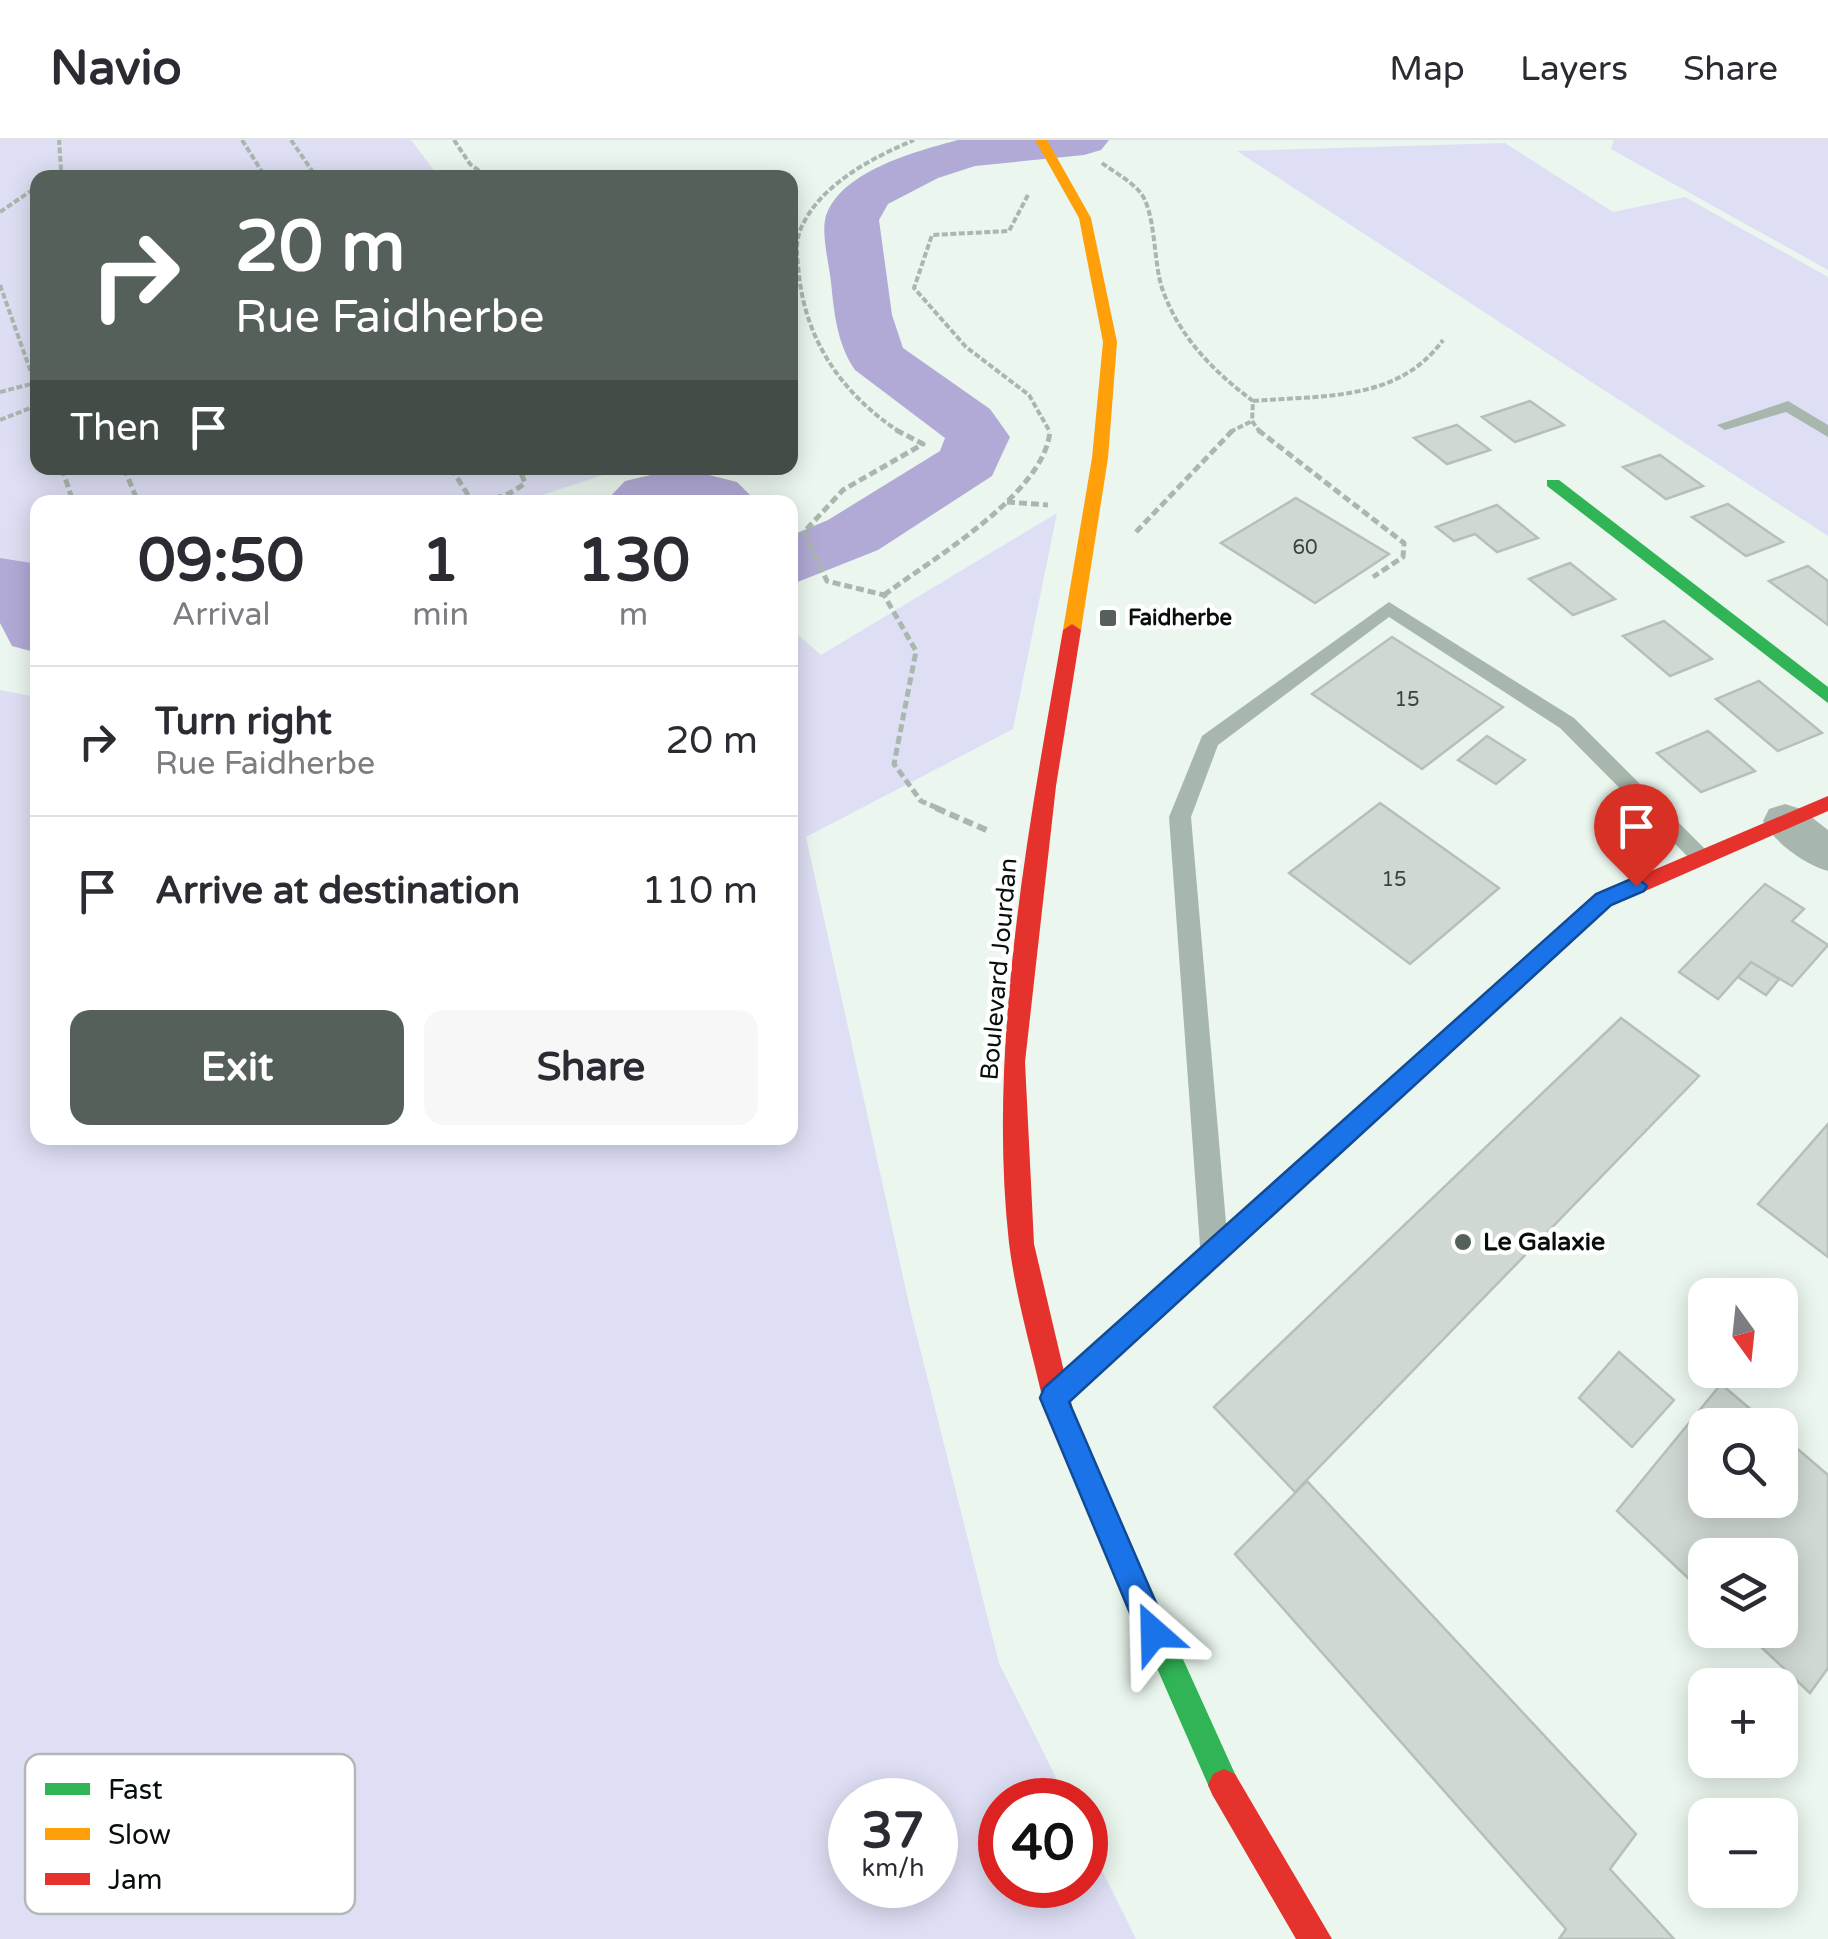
<!DOCTYPE html>
<html lang="en">
<head>
<meta charset="utf-8">
<style>
  :root { --surface:#fff; --page:#f7f7f7; --text:#2b2b33; --muted:#7c7c81; --line:#e1e1e2; --accent:#56605a }
  body { margin:0; font-family:"Varela Round",sans-serif; background:var(--page); color:var(--text); height:100vh; display:flex; flex-direction:column; font-size:38px; white-space:nowrap }
  * { box-sizing:border-box; margin:0 }
  p { font-size:32px; color:var(--muted) }
  .icon { flex:none; width:55px; height:55px; fill:none; stroke:currentColor; stroke-width:2; stroke-linecap:round; stroke-linejoin:round }
  .map { position:relative; flex:1; overflow:hidden }
  .panel { position:absolute; left:30px; top:355px; width:768px; height:650px; display:flex; flex-direction:column; background:var(--surface); border-radius:20px; box-shadow:0 5px 25px #0003 }
  .panel>* { flex:none }
  .hud { position:absolute; left:30px; top:30px; width:768px; height:305px; border-radius:20px; box-shadow:0 5px 25px #0003; background:#56605a; color:#fff; overflow:hidden }
  .needle { width:65px; rotate:165deg }
  .controls { position:absolute; left:1688px; top:1138px; display:grid; gap:20px }
  .controls a { display:grid; place-items:center; width:110px; height:110px; border-radius:20px; background:var(--surface); box-shadow:0 5px 25px #0003; font-size:50px }
  .speed { position:absolute; left:828px; top:1638px; display:flex; gap:20px; font-size:50px; font-weight:700; text-align:center }
  .speed>* { display:grid; place-content:center; width:130px; height:130px; border-radius:50%; background:var(--surface); box-shadow:0 5px 25px #0003; line-height:1 }
  .speed small { font-size:25px; font-weight:400 }
  .speed .limit { border:15px solid #d22; background:#fff; color:#111 }
  .pin { position:absolute; display:grid; place-items:center; width:85px; height:85px; color:#fff; margin:-102px -42px; border-radius:50% 50% 50% 0; rotate:-45deg; box-shadow:0 0 10px #0007 }
  .pin .icon { rotate:45deg }
  .me { position:absolute; width:110px; margin:-55px; rotate:335deg; stroke-linejoin:round; filter:drop-shadow(0 0 8px #0008) }
  .turn { display:flex; align-items:center; gap:35px; height:210px; padding:0 40px; font-size:45px }
  .turn .icon { width:130px; height:130px; stroke-width:2.5 }
  .turn b { display:block; font-size:70px; line-height:85px }
  .then { display:flex; align-items:center; height:95px; padding:0 40px; background:#0003; gap:20px; font-size:38px }
  .eta { display:flex; justify-content:space-evenly; align-items:center; height:170px; text-align:center }
  .eta b { font-size:60px; font-weight:700; line-height:70px }
  .primary-button { display:flex; gap:20px; margin-top:auto; padding:20px 40px }
  .primary-button a { flex:1; height:115px; border-radius:20px; background:var(--accent); color:#fff; font-size:40px; font-weight:700; line-height:115px; text-align:center }
  .primary-button a+a { background:var(--page); color:var(--text) }
  ul { padding:0; list-style:none }
  li { display:flex; align-items:center; gap:30px; height:150px; padding:0 40px; border-top:2px solid var(--line) }
  li div { flex:1 }
  li b { display:block; font-size:38px }
  li em { font-style:normal }
  header { display:flex; align-items:center; gap:60px; box-sizing:border-box; height:140px; padding:0 50px; background:var(--surface); border-bottom:2px solid var(--line) }
  header strong { font-size:48px }
  nav { display:flex; gap:55px; margin-inline-start:auto; font-size:35px }
  .map>svg:first-child { display:block }
  .green { fill:#dedff4; fill-rule:evenodd }
  .lines { fill:none; stroke-linecap:round; stroke-linejoin:round }
  .river { fill:#b1aad6; fill-rule:evenodd }
  .building { fill:#cfd9d2; stroke:#b6c0b9; stroke-width:2.5 }
  .path-far2 { stroke:#aab7af; stroke-width:4; stroke-dasharray:6 2.5; stroke-linecap:butt }
  .path-far1 { stroke:#aab7af; stroke-width:5; stroke-dasharray:8 4; stroke-linecap:butt }
  .path { stroke:#aab7af; stroke-width:6; stroke-dasharray:10 5; stroke-linecap:butt }
  .lane { fill:#a8b7ad; fill-rule:evenodd }
  .street { fill:#a8b7ad; fill-rule:evenodd }
  .fast { fill:#30b455; fill-rule:evenodd }
  .slow { fill:#ff9f0a; fill-rule:evenodd }
  .jam { fill:#e5322d; fill-rule:evenodd }
  .route { fill:#1a73e8; stroke:#114b97; stroke-width:2.5 }
  .poi-dot { fill:#56605a; stroke:#fff; stroke-width:4 }
  .labels { text-anchor:middle; dominant-baseline:central; stroke-width:9; stroke-linejoin:round; paint-order:stroke }
  .number-label { font-size:20px; fill:#39423c }
  .far-poi-label { font-size:22px; font-weight:bold; fill:#070f0a; stroke:#fff; text-anchor:start }
  .street-label { font-size:25px; fill:#070f0a; stroke:#fff }
  .poi-label { font-size:25px; font-weight:bold; fill:#070f0a; stroke:#fff; text-anchor:start }
  .key { fill:#fff; stroke:#b5b7b6; stroke-width:2.5 }
  .key-label { font-size:28px; fill:#070f0a }
</style>
</head>
<body>
<header>
<strong>Navio</strong>
<nav><a>Map</a><a>Layers</a><a>Share</a></nav>
</header>
<div class="map">
<svg width="1828" height="1799" viewBox="0 0 1828 1799">
  <rect width="100%" height="100%" fill="#eaf6ee"/>
  <path class="green" d="M0,0H411L439,37L38,38V328H624L521,362H38L37,431L0,423Z
    M1614,0H1828V130L1611,9Z
    M1505,3L1613,72L1685,57L1828,137V396L1237,11Z
    M1057,373L1013,589L806,697L911,1173L999,1523L1067,1660H1000V1745H1085V1696L1136,1799H0V550L37,557L38,998H790V488L821,515ZM850,1660H935V1745H850Z"/>
  <g class="lines">
    <path class="river" d="M958,0H1109L1101,10L1084,15L975,26L938,38L888,64L879,80L892,175L903,208L990,269L1010,297L992,336L878,410L790,445V396L828,380L940,311L945,298L855,230C837,204 834,172 831,142C829,124 822,97 825,80C836,32 917,11 958,0Z
      M681,328L737,342L757,362H605L625,341Z
      M0,418L38,424V513L12,506L0,483Z"/>
  </g>
  <path class="building" d="M1530,261L1564,285L1515,302L1482,277Z
    M1457,285L1490,310L1447,324L1414,298Z
    M1660,315L1703,346L1666,359L1623,327Z
    M1296,358L1389,414L1315,463L1221,403Z
    M1728,364L1783,402L1746,416L1692,377Z
    M1497,365L1538,398L1497,412L1475,394L1454,401L1436,387Z
    M1570,423L1615,459L1573,475L1529,439Z
    M1808,426L1828,441V485L1769,441Z
    M1664,481L1712,519L1670,536L1623,496Z
    M1392,497L1503,567L1422,629L1312,554Z
    M1759,541L1822,593L1778,611L1716,559Z
    M1708,591L1755,631L1701,652L1657,613Z
    M1487,596L1525,620L1496,644L1458,620Z
    M1380,663L1499,748L1410,824L1289,733Z
    M1765,744L1804,769L1792,781L1828,805L1792,846L1751,822L1718,859L1679,832Z
    M1751,822L1779,839L1766,855L1738,837Z
    M1621,878L1699,936L1295,1352L1214,1267Z
    M1828,984V1117L1758,1064Z
    M1619,1212L1674,1260L1632,1307L1579,1258Z
    M1721,1244L1769,1285H1705V1360H1780V1294L1828,1335V1528L1810,1553L1743,1490H1780V1415H1705V1454L1617,1371Z
    M1307,1341L1636,1694L1610,1729L1674,1799H1559L1566,1789L1235,1414Z"/>
  <g class="lines">
    <path class="path-far2" d="M242,0L266,38
      M291,0L317,38
      M454,0L470,24L489,38
      M1102,23C1114,32 1129,40 1139,51C1156,69 1153,121 1162,148C1179,197 1213,231 1253,261L1252,281L1260,292
      M57,38L61,29L59,0
      M1028,55L1009,91L932,95L914,148L966,207L1029,255L1050,292
      M0,72L38,46
      M38,86L32,101L38,113
      M0,145L38,252
      M0,252L35,243
      M1253,261C1323,255 1398,262 1443,200
      M0,280L38,265
      M900,292C844,256 806,202 799,135C797,116 794,99 804,82C825,42 874,17 914,0
      M1230,292L1252,281"/>
    <path class="path-far1" d="M896,290L923,304L843,350L804,392L827,441L884,455L916,511L894,624L921,661L942,670
      M1258,290L1404,403L1403,417L1373,437
      M62,328L73,362
      M124,328L138,362
      M451,328L470,358C492,361 508,357 525,343L519,328
      M1007,362L1048,365
      M1136,392L1233,290
      M884,455C932,419 1046,353 1050,290"/>
    <path class="path" d="M936,668L989,691"/>
    <path class="lane" d="M1788,261L1828,285V297L1786,272L1725,290L1717,285Z
      M1389,462L1574,578L1713,717L1702,726L1694,723L1560,588L1389,477L1218,605L1191,677L1228,1106L1224,1115L1214,1119L1204,1115L1200,1106L1169,677L1202,596Z"/>
    <path class="street" d="M1785,664L1801,669L1828,690V731C1804,724 1775,703 1763,681L1769,669Z"/>
    <path class="fast" d="M1547,340H1559L1828,547V563L1547,346Z
      M1375,957L1383,960L1387,967L1383,974L1067,1263L1240,1645L1235,1656L1224,1661L1213,1656L1050,1284L1048,1269L1040,1258L1044,1249L1367,960Z"/>
    <path class="slow" d="M1035,0H1047L1091,78L1117,202L1108,318L1081,490L1072,496L1063,490L1092,318L1103,202L1079,78Z"/>
    <path class="jam" d="M1072,484L1081,490L1056,646L1025,922L1034,1104L1074,1274L1070,1284L1060,1288L1050,1284L1046,1274C1034,1218 1016,1160 1009,1103C987,905 1029,685 1063,490Z
      M1828,656V671L1611,766L1383,974L1375,977L1367,974L1363,967L1367,960L1597,754Z
      M1224,1629L1235,1634L1332,1799H1296L1213,1656L1208,1645L1213,1634Z"/>
  </g>
  <path class="route" d="M1636,737L1647,746L1644,751L1611,765L1069,1262L1169,1493L1165,1504L1154,1508L1143,1504L1040,1258L1044,1248L1596,754Z"/>
  <g class="poi-dot">
    <rect x="1098" y="468" width="20" height="20" rx="5"/>
    <circle cx="1463" cy="1102" r="10"/>
  </g>
  <g class="labels">
    <g class="number-label">
      <text x="1305" y="408">60</text>
      <text x="1407" y="560">15</text>
      <text x="1394" y="740">15</text>
    </g>
    <g class="far-poi-label">
      <text x="1128" y="478">Faidherbe</text>
    </g>
    <g class="street-label">
      <text transform="translate(999 829) rotate(-85)">Boulevard Jourdan</text>
    </g>
    <g class="poi-label">
      <text x="1483" y="1102">Le Galaxie</text>
    </g>
  </g>
  <rect x="25" y="1614" width="330" height="160" rx="15" class="key"/>
  <rect x="45" y="1643" width="45" height="12" fill="#30b455"/>
  <rect x="45" y="1688" width="45" height="12" fill="#ff9f0a"/>
  <rect x="45" y="1733" width="45" height="12" fill="#e5322d"/>
  <g class="key-label">
    <text x="108" y="1659">Fast</text>
    <text x="108" y="1704">Slow</text>
    <text x="108" y="1749">Jam</text>
  </g>
</svg>
<div class="controls">
<a><svg class="needle" viewBox="-14 -14 28 28"><path d="M0-13l5 13h-10z" fill="#e53935"/><path d="M0 13l5-13h-10z" fill="#7c7c81"/></svg></a>
<a><svg class="icon" aria-label="search" viewBox="0 0 24 24"><circle cx="10" cy="10" r="6"/><path d="M15 15l6 6"/></svg></a>
<a><svg class="icon" aria-label="layers" viewBox="0 0 24 24"><path d="M12 4l9 5-9 5-9-5zM3 14l9 5 9-5"/></svg></a>
<a>+</a>
<a>−</a>
</div>
<div class="speed"><div>37<small>km/h</small></div><div class="limit">40</div></div>
<div class="pin" style="left:1636px;top:746px;background:#d93025"><svg class="icon" aria-label="arrive" viewBox="0 0 24 24"><path d="M6 21V4h12l-3 4 3 4H6"/></svg></div>
<svg class="me" style="left:1154px;top:1493px" viewBox="-20 -20 40 40"><path d="M0-17L14 15 0 8-14 15z" fill="#1a73e8" stroke="#fff" stroke-width="4"/></svg>
<div class="hud">
<div class="turn"><svg class="icon" aria-label="right" viewBox="0 0 24 24"><path d="M7 20v-9h11M14 6l5 5-5 5"/></svg><div><b>20 m</b>Rue Faidherbe</div></div>
<div class="then">Then<svg class="icon" aria-label="arrive" viewBox="0 0 24 24"><path d="M6 21V4h12l-3 4 3 4H6"/></svg></div>
</div>
<section class="panel">
<div class="eta">
<div><b>09:50</b><p>Arrival</p></div>
<div><b>1</b><p>min</p></div>
<div><b>130</b><p>m</p></div>
</div>
<ul>
<li><svg class="icon" aria-label="right" viewBox="0 0 24 24"><path d="M7 20v-9h11M14 6l5 5-5 5"/></svg><div><b>Turn right</b><p>Rue Faidherbe</p></div><em>20 m</em></li>
<li><svg class="icon" aria-label="arrive" viewBox="0 0 24 24"><path d="M6 21V4h12l-3 4 3 4H6"/></svg><div><b>Arrive at destination</b></div><em>110 m</em></li>
</ul>
<div class="primary-button"><a>Exit</a><a>Share</a></div>
</section>
</div>
</body>
</html>
